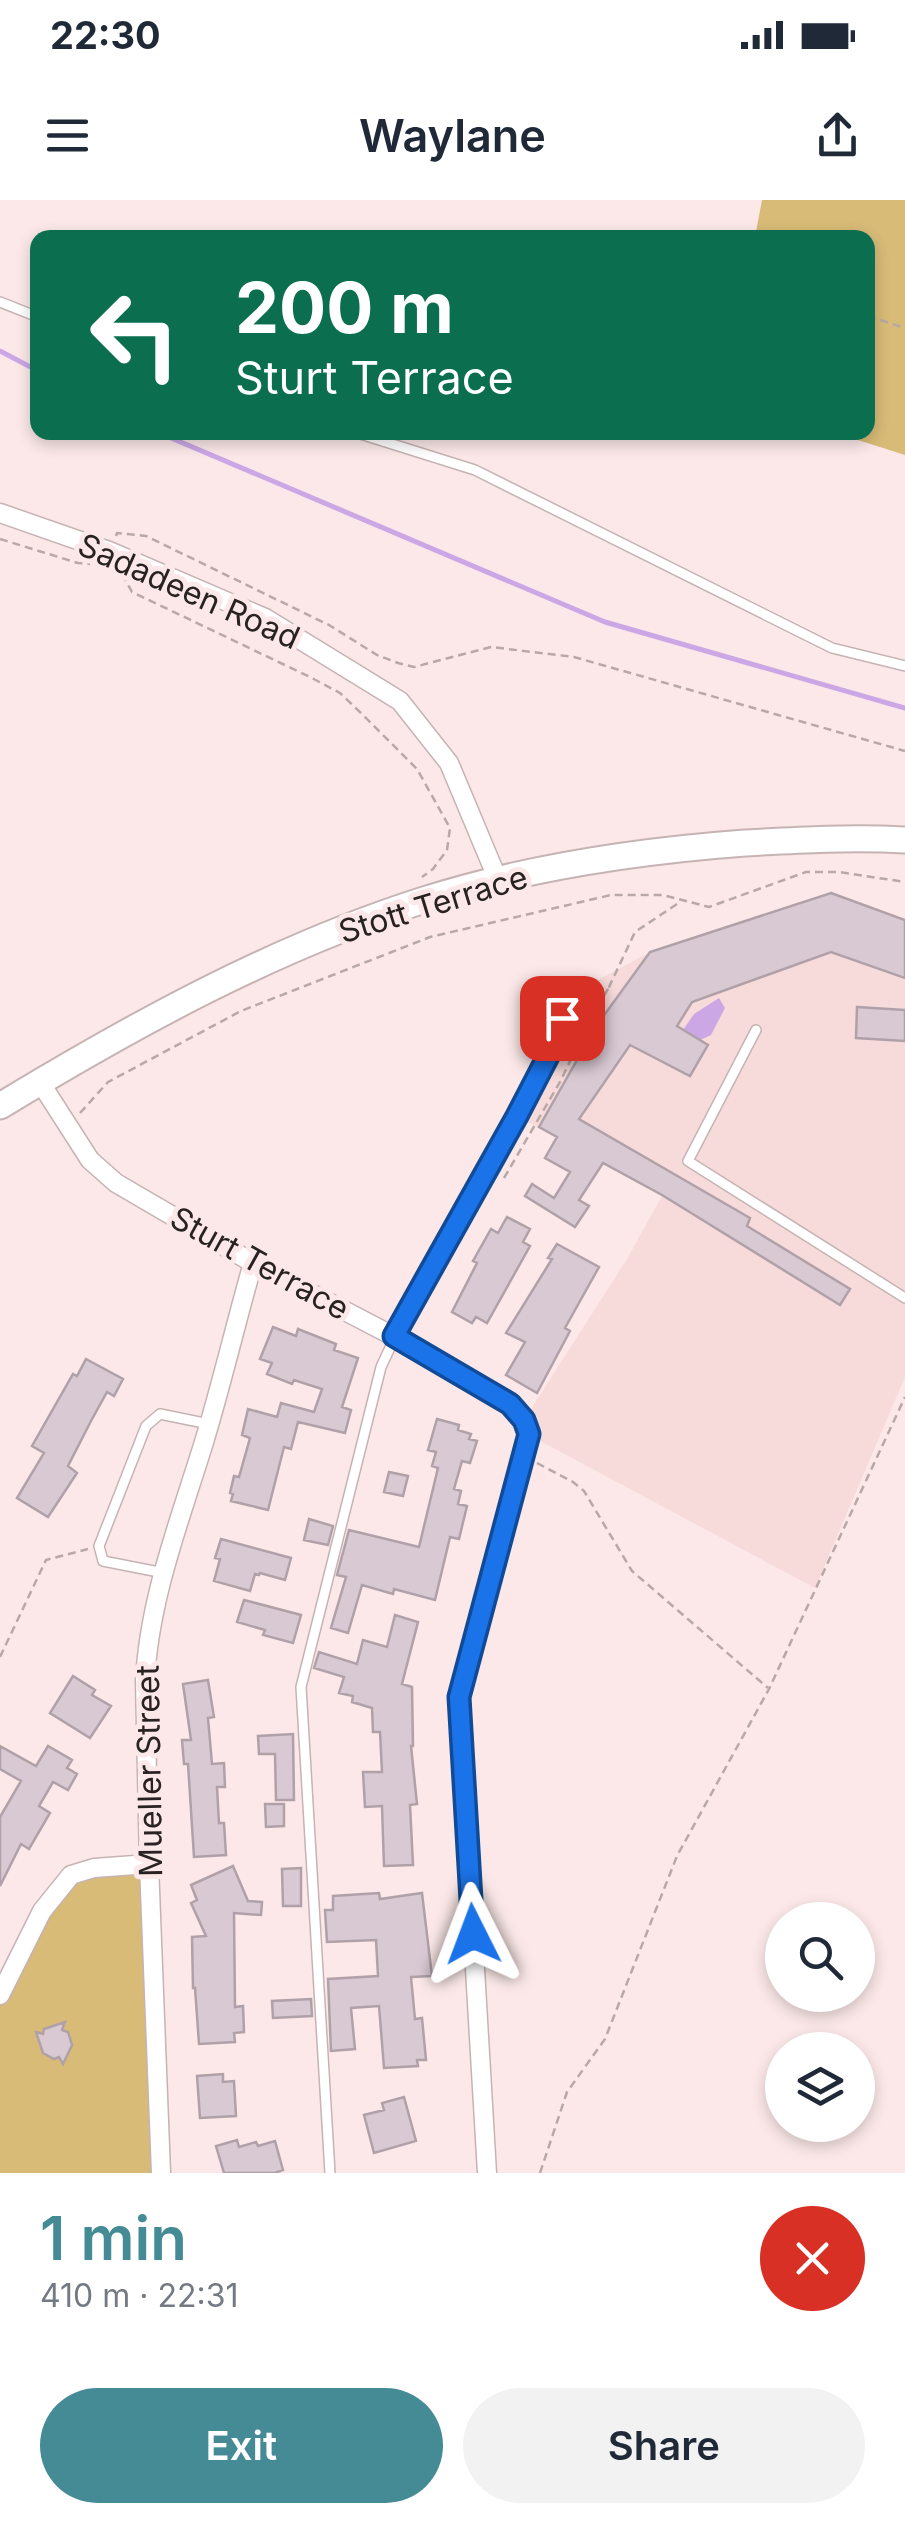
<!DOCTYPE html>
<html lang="en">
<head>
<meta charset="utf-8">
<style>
  :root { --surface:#fff; --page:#f2f2f3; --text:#1f2937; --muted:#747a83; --accent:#458b95 }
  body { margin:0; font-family:Inter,sans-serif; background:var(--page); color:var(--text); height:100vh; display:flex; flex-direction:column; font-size:38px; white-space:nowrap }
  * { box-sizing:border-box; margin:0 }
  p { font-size:32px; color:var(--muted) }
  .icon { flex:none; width:55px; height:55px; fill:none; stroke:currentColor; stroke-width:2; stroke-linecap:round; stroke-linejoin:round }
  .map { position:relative; height:1973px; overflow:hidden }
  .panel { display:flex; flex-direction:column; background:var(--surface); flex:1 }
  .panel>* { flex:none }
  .guide { position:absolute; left:30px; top:30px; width:845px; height:210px; border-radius:20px; box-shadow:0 5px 15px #0003; background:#0b6e4f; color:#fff; overflow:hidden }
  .buttons { position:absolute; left:765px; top:1702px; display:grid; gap:20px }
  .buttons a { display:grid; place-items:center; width:110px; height:110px; border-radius:50%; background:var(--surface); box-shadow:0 5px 15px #0003; font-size:50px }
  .pin { position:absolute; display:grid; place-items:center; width:85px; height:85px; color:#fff; margin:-42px; border-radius:20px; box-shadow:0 5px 15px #0006 }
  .me { position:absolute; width:110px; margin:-55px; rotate:357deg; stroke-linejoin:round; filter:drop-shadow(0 0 8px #0008) }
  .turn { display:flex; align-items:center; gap:35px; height:210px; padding:0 40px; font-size:45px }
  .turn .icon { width:130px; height:130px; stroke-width:2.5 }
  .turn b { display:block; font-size:70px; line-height:85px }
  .round { display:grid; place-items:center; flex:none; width:105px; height:105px; border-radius:52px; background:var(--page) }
  .summary { display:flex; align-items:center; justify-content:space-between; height:170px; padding:0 40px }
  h1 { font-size:60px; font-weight:600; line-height:75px; color:var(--accent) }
  .action { display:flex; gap:20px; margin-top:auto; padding:20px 40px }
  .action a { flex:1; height:115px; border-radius:60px; background:var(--accent); color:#fff; font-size:40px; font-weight:600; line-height:115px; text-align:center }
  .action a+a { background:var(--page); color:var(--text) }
  .status { display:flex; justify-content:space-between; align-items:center; height:70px; padding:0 50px; background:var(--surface); direction:ltr }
  .status svg { height:28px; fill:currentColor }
  header { display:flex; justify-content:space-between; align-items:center; height:130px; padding:0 40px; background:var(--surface); font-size:45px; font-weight:600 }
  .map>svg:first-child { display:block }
  .built { fill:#f7dbda }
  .green { fill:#d8bb77 }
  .water { fill:#cba7e6 }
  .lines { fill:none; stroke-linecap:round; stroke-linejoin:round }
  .stream { stroke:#cba7e6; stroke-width:5 }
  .building { fill:#d9c9d2; stroke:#b0a1a9; stroke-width:2.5 }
  .lane-casing { stroke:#c6b3b3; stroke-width:12 }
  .street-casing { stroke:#c6b3b3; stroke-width:21 }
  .secondary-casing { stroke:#c6b3b3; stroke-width:29 }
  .path { stroke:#b8a8a8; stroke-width:2.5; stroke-dasharray:8 5; stroke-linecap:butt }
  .lane { stroke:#fff; stroke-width:9 }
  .street { stroke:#fff; stroke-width:18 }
  .secondary { stroke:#fff; stroke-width:25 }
  .route-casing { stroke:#114b97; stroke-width:25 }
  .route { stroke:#1a73e8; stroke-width:18 }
  .labels { text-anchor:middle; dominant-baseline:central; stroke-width:10; stroke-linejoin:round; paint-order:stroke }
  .street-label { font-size:32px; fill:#292222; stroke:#fce8e8 }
</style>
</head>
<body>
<div class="status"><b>22:30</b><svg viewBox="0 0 49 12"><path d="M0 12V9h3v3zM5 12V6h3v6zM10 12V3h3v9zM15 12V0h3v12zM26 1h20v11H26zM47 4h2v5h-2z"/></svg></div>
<header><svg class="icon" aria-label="menu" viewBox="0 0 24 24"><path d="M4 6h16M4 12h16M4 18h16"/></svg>Waylane<svg class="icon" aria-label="share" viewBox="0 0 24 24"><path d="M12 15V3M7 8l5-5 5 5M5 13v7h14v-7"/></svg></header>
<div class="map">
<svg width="905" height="1973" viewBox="0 0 905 1973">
  <rect width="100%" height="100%" fill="#fce8e8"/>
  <path class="built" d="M831,693L905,720V1177L815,1388L529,1235L524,1220L627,1059L662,996L517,916L567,797L650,752Z"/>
  <path class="green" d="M762,0H905V255L836,233L868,232V38L755,37Z
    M149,1664L161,1973H0V1795L71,1675Z"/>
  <path class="water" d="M719,798L725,808L711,835L700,840L683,830L694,814Z"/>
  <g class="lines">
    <path class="stream" d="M0,151L38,171
      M157,232L605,422L905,508"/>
  </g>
  <path class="building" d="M831,693L905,720V778L831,752L692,802L677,826L708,845L690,876L630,845L579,919L750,1018L747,1026L850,1089L840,1105L662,995L603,963L579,1000L589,1006L575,1027L525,996L532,984L554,998L570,972L545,958L557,937L539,927L597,825L650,752Z
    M857,807L905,810V841L856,838Z
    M507,1017L530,1029L523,1042L530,1046L487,1123L476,1117L472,1123L452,1112L477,1063L473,1061L491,1029L498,1033Z
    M557,1044L599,1067L565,1128L570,1131L537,1193L506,1175L525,1142L506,1133L552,1059L548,1058Z
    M273,1127L296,1136L298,1129L336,1144L334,1150L358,1158L342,1207L351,1210L345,1233L298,1222L291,1249L284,1247L268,1310L231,1301L233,1294L230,1293L234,1276L239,1277L250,1238L242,1235L248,1209L277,1217L281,1203L314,1212L322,1189L294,1180L292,1184L267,1174L272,1163L260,1159Z
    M86,1159L123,1179L114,1196L107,1192L91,1221L68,1266L77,1273L48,1317L17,1298L44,1253L32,1246L73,1174L77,1176Z
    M437,1219L459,1225L458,1230L471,1234L469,1239L477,1241L470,1263L462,1261L454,1289L461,1291L458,1304L467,1306L459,1339L450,1337L435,1400L394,1389L393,1394L362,1385L348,1433L331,1428L346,1377L337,1375L349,1330L419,1347L438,1268L432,1266L436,1252L428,1250Z
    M389,1272L408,1276L403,1296L384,1292Z
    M309,1319L333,1326L328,1345L304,1340Z
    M221,1339L291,1358L285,1380L260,1373L259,1375L255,1374L250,1391L214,1381L220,1359L215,1358Z
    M244,1400L301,1415L293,1443L263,1435L265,1430L237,1422Z
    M395,1415L418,1422L402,1484L412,1487L413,1546H411L417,1604L410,1605L413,1665L384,1666L382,1606L365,1607L363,1572H382L380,1532H373L372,1508L352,1502L353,1496L339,1493L344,1477L314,1468L319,1452L357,1464L363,1440L387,1447Z
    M73,1476L95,1490L92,1495L111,1506L90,1538L50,1513Z
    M208,1480L214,1517L208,1518L212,1564L224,1563L225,1587H217L219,1623H224L226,1655L194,1657L188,1564H184L182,1540H191L183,1484Z
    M293,1534L294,1600H276L275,1554H259L258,1536Z
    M0,1546L36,1566L48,1546L72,1560L67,1568L77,1574L68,1590L53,1582L39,1606L50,1613L29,1649L21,1644L0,1686V1617L21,1581L0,1569Z
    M265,1604H284V1626L266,1627Z
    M233,1666L248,1701L262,1702L261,1715L234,1713L235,1807L243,1806L244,1832L234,1833L235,1842L199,1844L195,1788H193L192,1737L206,1736L191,1703L197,1700L191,1685Z
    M301,1668V1706H283L282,1669Z
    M379,1693L380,1699L422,1693L432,1776L411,1777L415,1819L422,1818L426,1860H417L418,1866L384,1868L379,1806L351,1808L355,1849L331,1851L328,1779L378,1776L376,1740L327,1742L325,1710H333V1696Z
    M311,1799L312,1816L273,1818L272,1801Z
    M65,1822L62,1830L68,1832L72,1845L63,1864L59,1857L54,1859L43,1853L36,1832L43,1834L44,1829Z
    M223,1874V1882L234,1881L236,1916L200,1918L197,1876Z
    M404,1897L416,1941L374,1953L364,1915L384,1910L382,1903Z
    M237,1940L239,1947L256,1942L258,1946L275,1941L283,1970L275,1973H224L216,1946Z"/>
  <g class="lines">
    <defs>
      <path id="lane" d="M0,102L38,117
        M354,232L475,270L832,448L905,466
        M756,830L688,961L905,1098
        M164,1373L103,1361L99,1346L146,1226L160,1214L209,1224
        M330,1973L301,1487L381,1167L395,1137"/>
      <path id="street" d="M0,313L109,351L265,418L400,501L449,563L498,680
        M40,882L90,960L116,983L253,1063L395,1137L510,1204L524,1220L529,1235L459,1497L487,1973
        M395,1137L517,916L557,839L567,797
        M0,1795L42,1711L71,1675L94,1668L149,1664
        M161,1973L149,1664L145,1481C149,1399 180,1320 204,1242C222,1183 236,1122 253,1063"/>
      <path id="secondary" d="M0,906C134,825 273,748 424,700C528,667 637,651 745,643C799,640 852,637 905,640"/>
    </defs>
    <use href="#lane" class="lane-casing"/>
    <use href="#street" class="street-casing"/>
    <use href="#secondary" class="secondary-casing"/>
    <path class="path" d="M868,116L905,128
      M116,336L117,333L146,336L329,425L377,455L398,463L414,467L491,447L574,457L905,551
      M0,339L78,363L90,364
      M120,376L125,379L132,392L310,477L340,493L361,513L417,569L450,628L447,650L433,669L422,677
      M583,793L609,787L635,732L680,702
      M80,913L108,882L241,811L430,737L611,695H663L709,707L806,672H839L905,682
      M504,978L560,882L586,828L609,787
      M537,1263L573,1282L584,1291L632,1371L768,1488
      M0,1457L46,1360L88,1349
      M540,1973L567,1892L605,1839L677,1656L769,1489L905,1197"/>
    <use href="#lane" class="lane"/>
    <use href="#street" class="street"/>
    <use href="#secondary" class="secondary"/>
  </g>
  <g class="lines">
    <defs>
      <path id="route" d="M473,1734L459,1497L529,1234L524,1220L510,1204L394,1136L517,916L557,839L562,818"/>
    </defs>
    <use href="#route" class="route-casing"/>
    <use href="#route" class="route"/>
  </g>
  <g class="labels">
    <g class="street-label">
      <text transform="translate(189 391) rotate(24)">Sadadeen Road</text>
      <text transform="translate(433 704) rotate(-17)">Stott Terrace</text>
      <text transform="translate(260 1063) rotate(29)">Sturt Terrace</text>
      <text transform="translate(149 1571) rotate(-91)">Mueller Street</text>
    </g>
  </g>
</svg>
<div class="buttons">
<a><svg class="icon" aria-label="search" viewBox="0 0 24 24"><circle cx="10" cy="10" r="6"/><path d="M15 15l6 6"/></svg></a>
<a><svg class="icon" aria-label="layers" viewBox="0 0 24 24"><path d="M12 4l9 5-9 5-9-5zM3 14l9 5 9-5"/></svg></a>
</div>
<div class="pin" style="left:562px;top:818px;background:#d93025"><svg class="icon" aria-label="arrive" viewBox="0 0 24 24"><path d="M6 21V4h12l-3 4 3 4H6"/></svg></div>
<svg class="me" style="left:473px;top:1734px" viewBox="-20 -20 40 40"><path d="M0-17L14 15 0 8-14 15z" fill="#1a73e8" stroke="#fff" stroke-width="4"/></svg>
<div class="guide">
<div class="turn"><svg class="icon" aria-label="left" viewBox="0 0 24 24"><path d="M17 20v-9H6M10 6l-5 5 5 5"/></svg><div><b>200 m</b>Sturt Terrace</div></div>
</div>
</div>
<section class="panel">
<div class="summary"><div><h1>1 min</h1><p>410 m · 22:31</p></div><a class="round" style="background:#d93025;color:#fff"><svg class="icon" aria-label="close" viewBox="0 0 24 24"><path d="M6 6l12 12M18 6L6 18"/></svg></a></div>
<div class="action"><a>Exit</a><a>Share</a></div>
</section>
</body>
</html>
